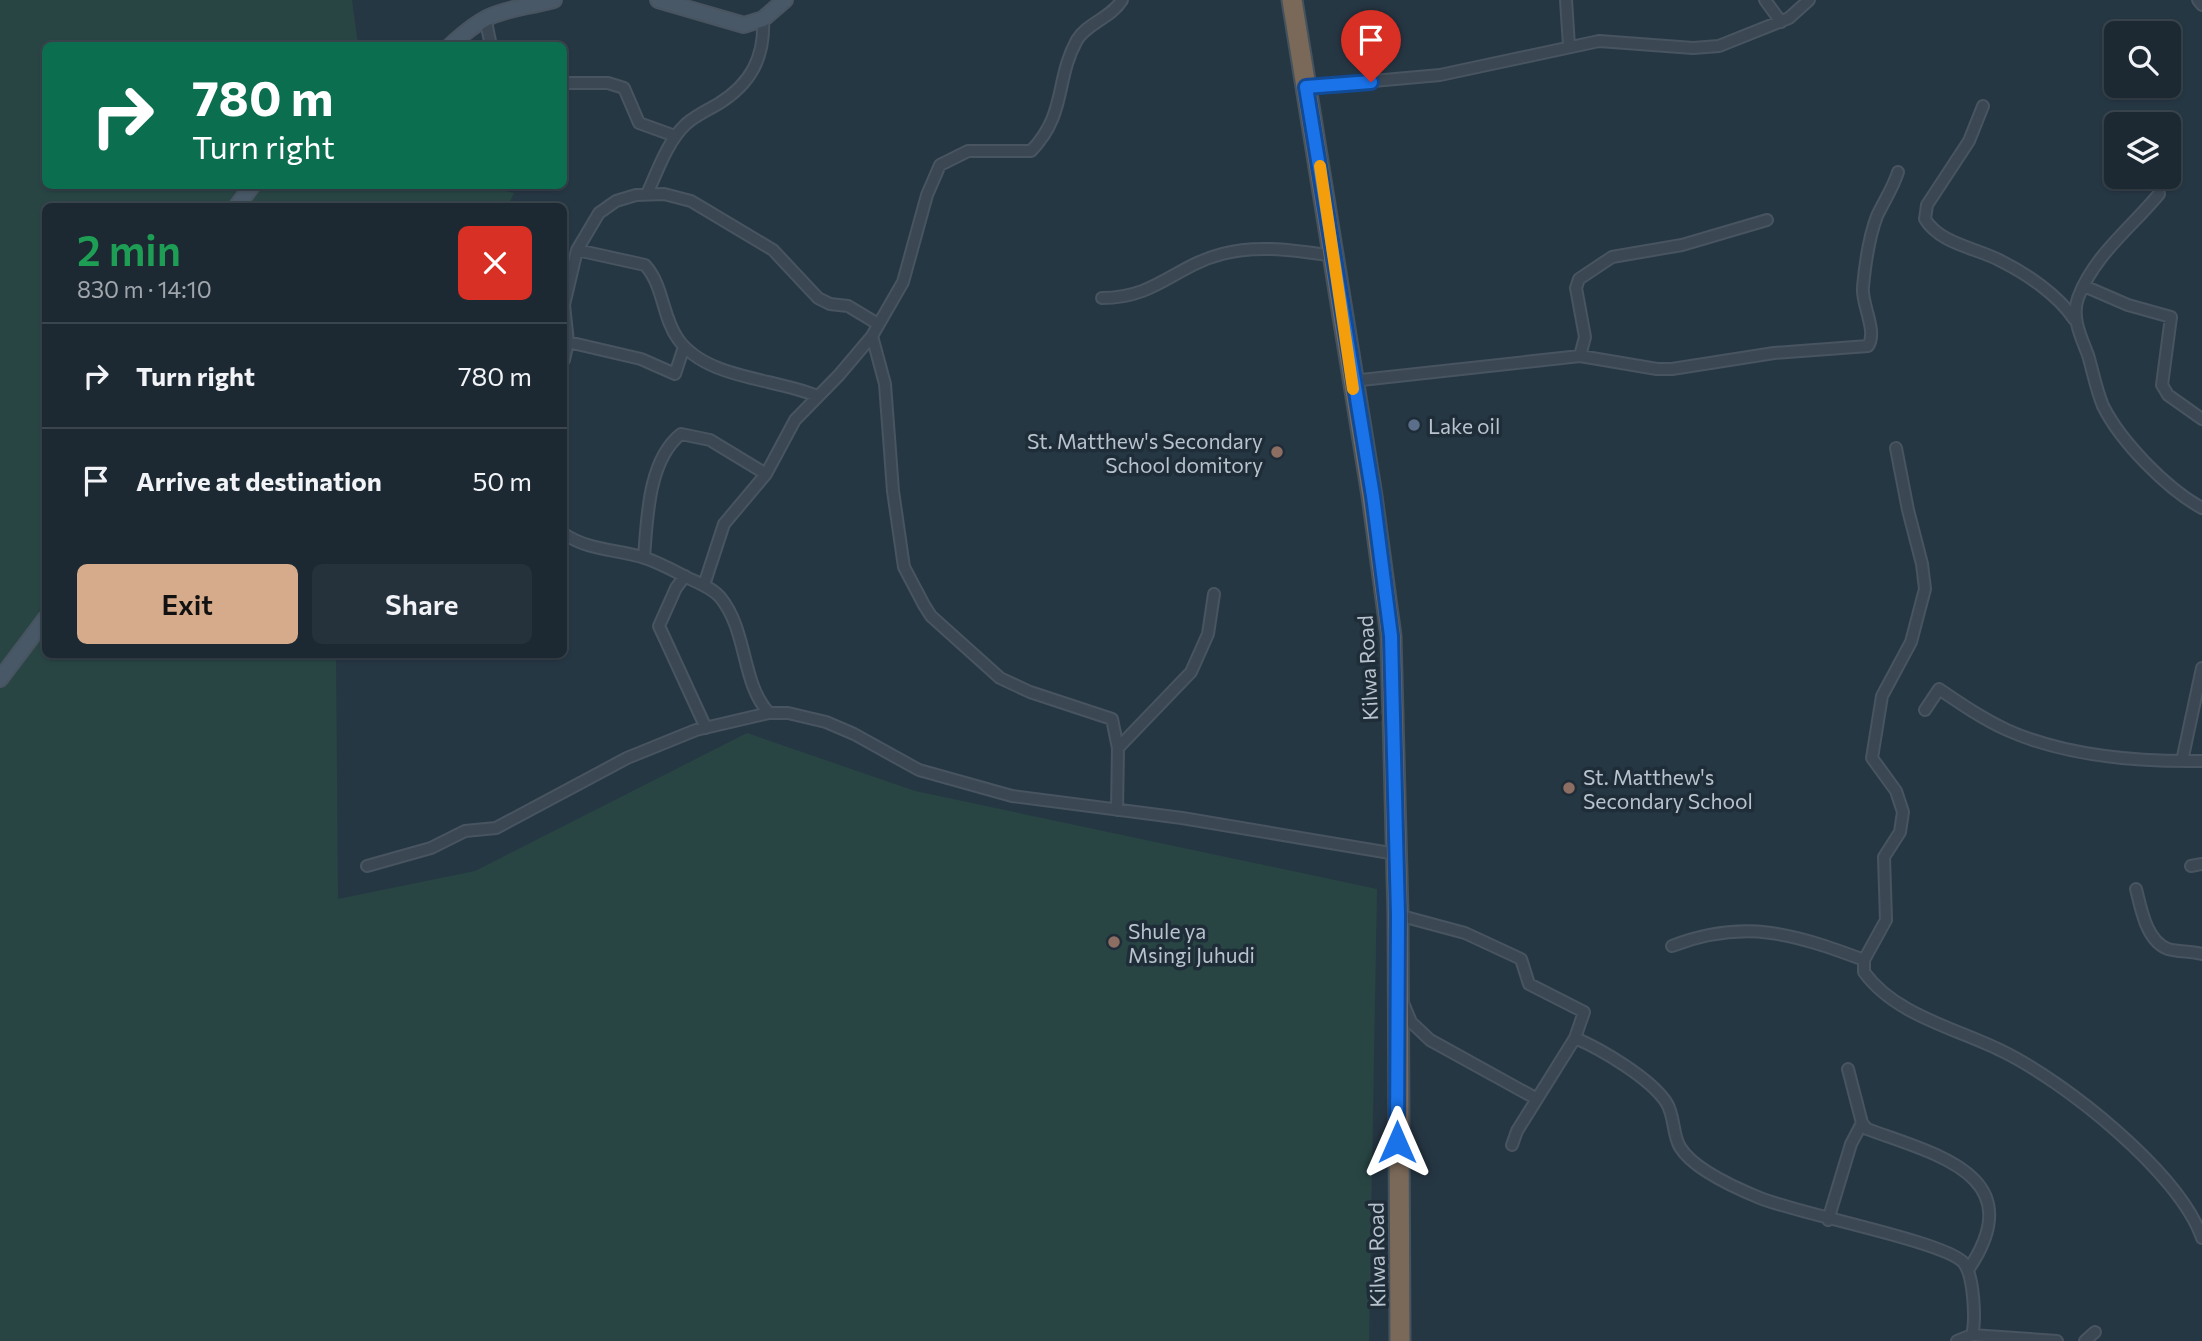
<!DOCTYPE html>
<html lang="en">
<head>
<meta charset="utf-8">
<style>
  :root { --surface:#1c2933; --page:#25313b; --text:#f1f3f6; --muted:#a0a6ac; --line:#3a454e; --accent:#d6ab8b }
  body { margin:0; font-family:Commissioner,sans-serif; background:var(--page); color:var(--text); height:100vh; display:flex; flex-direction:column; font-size:26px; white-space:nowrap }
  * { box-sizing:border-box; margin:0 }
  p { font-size:23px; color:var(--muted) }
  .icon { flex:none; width:38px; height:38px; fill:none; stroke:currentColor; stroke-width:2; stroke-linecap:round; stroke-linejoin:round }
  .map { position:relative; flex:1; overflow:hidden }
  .side { position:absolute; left:42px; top:203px; width:525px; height:455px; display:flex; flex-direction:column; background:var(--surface); border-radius:10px; box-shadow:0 2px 5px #0004,0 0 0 2px var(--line) }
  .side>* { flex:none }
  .banner { position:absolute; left:42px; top:42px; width:525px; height:147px; border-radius:10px; box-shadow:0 2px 5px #0004,0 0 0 2px var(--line); background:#0b6e4f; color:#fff; overflow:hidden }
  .fabs { position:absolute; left:2104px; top:21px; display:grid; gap:14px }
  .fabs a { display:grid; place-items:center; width:77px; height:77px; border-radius:10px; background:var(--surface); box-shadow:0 2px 5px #0004,0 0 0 2px var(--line); font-size:35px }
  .pin { position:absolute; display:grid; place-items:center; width:60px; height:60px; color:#fff; margin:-72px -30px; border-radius:50% 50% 50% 0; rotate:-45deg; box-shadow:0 0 7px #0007 }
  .pin .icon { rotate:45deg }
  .me { position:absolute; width:77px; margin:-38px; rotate:0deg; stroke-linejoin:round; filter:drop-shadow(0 0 5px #0008) }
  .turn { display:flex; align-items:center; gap:24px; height:147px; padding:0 35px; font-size:32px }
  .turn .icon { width:91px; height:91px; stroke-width:2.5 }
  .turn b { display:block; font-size:49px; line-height:60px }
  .round { display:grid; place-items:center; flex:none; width:74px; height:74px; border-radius:10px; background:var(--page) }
  .summary { display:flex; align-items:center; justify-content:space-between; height:119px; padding:0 35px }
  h1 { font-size:42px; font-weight:600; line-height:52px; color:#1e9e55 }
  .button { display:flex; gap:14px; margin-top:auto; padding:14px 35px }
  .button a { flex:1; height:80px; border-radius:10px; background:var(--accent); color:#111; font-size:28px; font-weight:600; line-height:80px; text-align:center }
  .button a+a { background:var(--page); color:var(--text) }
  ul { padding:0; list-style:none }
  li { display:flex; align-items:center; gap:21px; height:105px; padding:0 35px; border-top:2px solid var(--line) }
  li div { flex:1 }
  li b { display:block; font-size:26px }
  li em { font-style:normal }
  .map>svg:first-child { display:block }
  .green { fill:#284544 }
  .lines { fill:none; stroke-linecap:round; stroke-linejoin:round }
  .street-casing { stroke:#485460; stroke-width:14 }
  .secondary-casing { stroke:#485460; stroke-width:18 }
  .highway-casing { stroke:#45535e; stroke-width:23 }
  .street { stroke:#3b4853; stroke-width:10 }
  .secondary { stroke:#495866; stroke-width:14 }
  .highway { stroke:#7a6858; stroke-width:19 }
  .route-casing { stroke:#114b97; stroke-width:18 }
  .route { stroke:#1a73e8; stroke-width:12 }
  .slow { stroke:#f59e0b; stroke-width:12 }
  .service-dot { fill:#5c6f8a; stroke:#1f2d39; stroke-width:2.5 }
  .education-dot { fill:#8d6e63; stroke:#1f2d39; stroke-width:2.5 }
  .labels { text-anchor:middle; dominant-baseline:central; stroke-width:7; stroke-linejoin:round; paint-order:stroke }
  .poi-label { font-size:21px; fill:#b8c3cd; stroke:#1f2d39; text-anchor:start }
  .street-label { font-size:21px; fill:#b8c3cd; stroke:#1f2d39 }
</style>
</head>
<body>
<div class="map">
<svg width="2202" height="1341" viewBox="0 0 2202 1341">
  <rect width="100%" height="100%" fill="#263744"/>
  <path class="green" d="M0,0H352L358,45L46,46V186H484L514,193L508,206H46V654L336,655L338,899L475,871L747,733L915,791L1377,889L1369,1341H0Z"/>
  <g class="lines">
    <defs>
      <path id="street" d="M1566,0L1569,46
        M1765,0L1781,22
        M2198,0L2202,5
        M485,17L491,46
        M564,83H608L624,88L639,123L675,136
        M1306,87L1440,75L1599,41L1693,48L1719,46L1789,18L1809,0
        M1983,106L1969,141L1927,205L1925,219C1940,244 1977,248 2001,261C2027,274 2058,295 2074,319
        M647,194C658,170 667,142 686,124C696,115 708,110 718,104C751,84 765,57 763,19
        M2159,194C2131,228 2094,255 2078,298C2071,317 2081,337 2088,355C2093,372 2096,389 2103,406C2121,442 2167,489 2202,508
        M577,250L645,265C664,286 662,317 678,339C706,379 775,378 817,396
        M2084,286L2128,305L2171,317L2162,385L2168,395L2202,419
        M1102,298C1156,298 1175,266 1222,254C1259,244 1297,251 1335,256
        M872,336L885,384L893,491L904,567L924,605L931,616L1000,678L1030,692L1112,719L1118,748L1117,810
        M568,342L641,359L675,374L684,347
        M1580,356L1585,337L1576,288L1579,279L1612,257L1682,245L1767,220
        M564,360L568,342L564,305L577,250L599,213L616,201L636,195L664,194L691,201L773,250L818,298L830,304L848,306L878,324
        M1352,381L1580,356L1657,369H1672L1774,353L1868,346C1878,331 1861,304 1863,287C1865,265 1869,237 1877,216C1884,201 1893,188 1898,172
        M1896,448L1908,510L1922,564L1925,589L1911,642L1882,696L1872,758L1896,791L1903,812L1900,832L1884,857L1886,920L1864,960V972C1896,1016 1956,1028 2002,1051C2064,1081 2179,1172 2202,1238
        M564,534C590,551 616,549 645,558C660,563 674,571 688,578C699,583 712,588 720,597C748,631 741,683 769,713
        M644,558C647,519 648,460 681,434L710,440L766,474
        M685,576L676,588L659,626L706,728
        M704,585L724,524L766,474L795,420L839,375L872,336L903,282L927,195L940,165L968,151H1031C1067,114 1055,79 1077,40C1087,23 1111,18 1122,0
        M1925,710L1939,689C1961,704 1983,719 2007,730C2065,756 2139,762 2202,761
        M1118,748L1191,672L1208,634L1214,594
        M2182,761L2202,668
        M367,866L431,848L465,831L496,828L627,758L696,730L769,713H788L826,722L854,734L919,770L1012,796L1182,818L1396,854
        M2191,866L2202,864
        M2136,889C2141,908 2146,941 2168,949C2178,952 2191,951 2202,954
        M1398,915L1465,933L1521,959L1529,984L1584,1012L1575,1038L1517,1131L1512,1145
        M1672,946C1745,918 1794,934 1864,960
        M1403,1003L1411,1022L1430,1040L1537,1099
        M1575,1038C1601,1049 1650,1078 1666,1102C1675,1115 1672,1134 1680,1147C1693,1169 1738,1189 1760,1198C1799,1214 1942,1241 1963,1262C1974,1274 1976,1320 1972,1335L1957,1341
        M1848,1069L1862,1123L1867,1129C1938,1155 2032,1176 1968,1270
        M1828,1220L1851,1144L1862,1123
        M1972,1335L2057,1341
        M2085,1341L2095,1332"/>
      <path id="secondary" d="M658,0L744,25L763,19L785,0
        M450,46C492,7 502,13 554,0
        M237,206L252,186
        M0,679L46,618"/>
      <path id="highway" d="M1292,0L1372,496L1391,636L1398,915L1400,1341"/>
    </defs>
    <use href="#street" class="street-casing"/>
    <use href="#secondary" class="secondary-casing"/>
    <use href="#highway" class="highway-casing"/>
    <use href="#street" class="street"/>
    <use href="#secondary" class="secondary"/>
    <use href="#highway" class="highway"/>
  </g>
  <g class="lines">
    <defs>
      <path id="route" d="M1371,82L1306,87L1373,496L1391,636L1398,915L1397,1142"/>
    </defs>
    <use href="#route" class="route-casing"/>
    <use href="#route" class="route"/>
    <path class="slow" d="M1320,166L1353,389"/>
  </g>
  <circle class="service-dot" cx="1414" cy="425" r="7"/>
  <g class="education-dot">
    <circle cx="1277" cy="452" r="7"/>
    <circle cx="1569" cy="788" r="7"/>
    <circle cx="1114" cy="942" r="7"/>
  </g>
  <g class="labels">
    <g class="poi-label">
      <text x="1428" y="425">Lake oil</text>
      <text x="1263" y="440" text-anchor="end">St. Matthew's Secondary<tspan x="1263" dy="24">School domitory</tspan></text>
      <text x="1583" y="776">St. Matthew's<tspan x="1583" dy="24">Secondary School</tspan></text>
      <text x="1128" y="930">Shule ya<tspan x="1128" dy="24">Msingi Juhudi</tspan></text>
    </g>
    <g class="street-label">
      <text transform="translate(1367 668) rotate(-93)">Kilwa Road</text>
      <text transform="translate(1376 1255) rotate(-91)">Kilwa Road</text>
    </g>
  </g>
</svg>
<div class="fabs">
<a><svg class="icon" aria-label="search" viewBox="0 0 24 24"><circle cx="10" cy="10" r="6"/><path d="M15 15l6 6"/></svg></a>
<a><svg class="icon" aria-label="layers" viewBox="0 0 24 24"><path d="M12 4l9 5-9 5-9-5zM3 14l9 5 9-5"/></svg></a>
</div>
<div class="pin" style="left:1371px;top:82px;background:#d93025"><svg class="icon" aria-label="arrive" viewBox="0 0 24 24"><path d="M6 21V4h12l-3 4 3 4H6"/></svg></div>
<svg class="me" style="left:1397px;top:1142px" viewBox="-20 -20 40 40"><path d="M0-17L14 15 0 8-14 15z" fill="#1a73e8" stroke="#fff" stroke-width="4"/></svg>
<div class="banner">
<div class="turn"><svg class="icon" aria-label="right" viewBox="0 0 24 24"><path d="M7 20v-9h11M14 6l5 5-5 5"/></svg><div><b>780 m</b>Turn right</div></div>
</div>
<section class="side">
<div class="summary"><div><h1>2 min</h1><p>830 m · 14:10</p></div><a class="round" style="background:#d93025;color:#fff"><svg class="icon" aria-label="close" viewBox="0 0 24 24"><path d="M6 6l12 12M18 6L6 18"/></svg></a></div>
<ul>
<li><svg class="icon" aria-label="right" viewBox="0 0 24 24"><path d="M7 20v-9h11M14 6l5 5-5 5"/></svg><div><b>Turn right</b></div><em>780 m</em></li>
<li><svg class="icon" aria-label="arrive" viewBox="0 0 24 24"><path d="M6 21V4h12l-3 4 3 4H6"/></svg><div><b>Arrive at destination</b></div><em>50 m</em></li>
</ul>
<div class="button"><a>Exit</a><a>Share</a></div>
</section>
</div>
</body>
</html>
